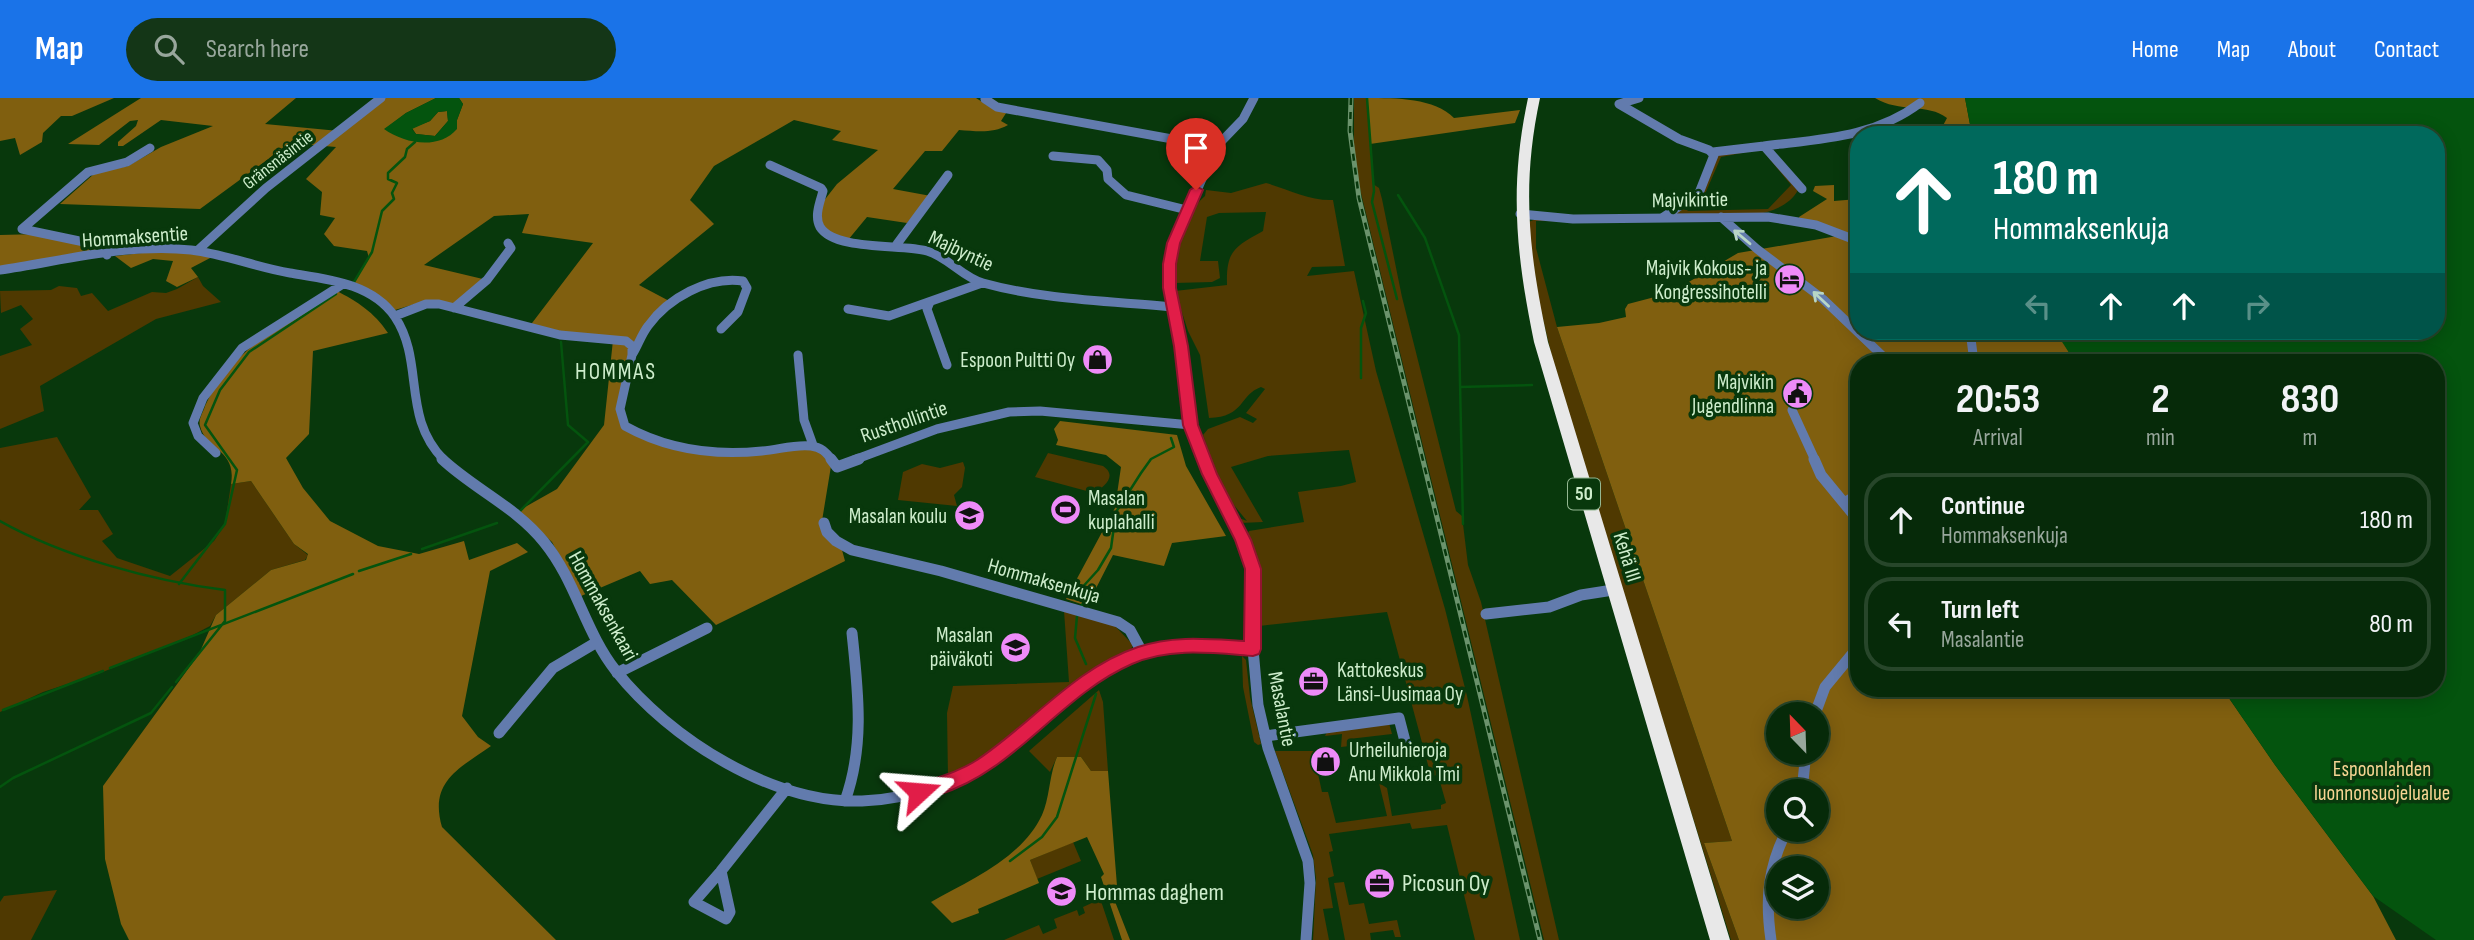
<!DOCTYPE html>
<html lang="en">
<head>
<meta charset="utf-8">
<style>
  :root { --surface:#062a09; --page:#143617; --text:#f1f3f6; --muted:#98a79c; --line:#27462a; --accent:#1a73e8 }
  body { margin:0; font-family:"Sofia Sans Condensed",sans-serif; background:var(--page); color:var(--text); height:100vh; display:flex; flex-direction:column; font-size:26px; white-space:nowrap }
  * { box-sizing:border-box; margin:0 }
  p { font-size:23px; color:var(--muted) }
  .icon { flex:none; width:38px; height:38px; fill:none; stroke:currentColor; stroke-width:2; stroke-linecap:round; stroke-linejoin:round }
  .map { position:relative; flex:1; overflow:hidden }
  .sheet { position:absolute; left:1850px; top:256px; width:595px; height:343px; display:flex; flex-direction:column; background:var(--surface); border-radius:28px; box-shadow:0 4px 18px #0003,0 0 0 2px var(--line) }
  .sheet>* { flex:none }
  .guide { position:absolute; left:1850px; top:28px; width:595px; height:214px; border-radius:28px; box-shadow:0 4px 18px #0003,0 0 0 2px var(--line); background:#00695c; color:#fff; overflow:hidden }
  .needle { width:46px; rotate:337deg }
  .fabs { position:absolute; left:1766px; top:604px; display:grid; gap:14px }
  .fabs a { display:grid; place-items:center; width:63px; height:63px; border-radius:50%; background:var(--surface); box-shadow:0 4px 18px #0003,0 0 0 2px var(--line); font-size:35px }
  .pin { position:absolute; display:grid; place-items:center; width:60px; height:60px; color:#fff; margin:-72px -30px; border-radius:50% 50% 50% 0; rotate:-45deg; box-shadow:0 0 7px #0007 }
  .pin .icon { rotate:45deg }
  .me { position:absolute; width:77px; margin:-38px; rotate:71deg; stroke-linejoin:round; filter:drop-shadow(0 0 5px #0008) }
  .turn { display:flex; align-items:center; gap:24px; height:147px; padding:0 28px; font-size:32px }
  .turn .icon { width:91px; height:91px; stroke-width:2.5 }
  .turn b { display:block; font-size:49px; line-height:60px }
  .lanes { display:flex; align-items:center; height:66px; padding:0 28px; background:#0003; justify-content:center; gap:35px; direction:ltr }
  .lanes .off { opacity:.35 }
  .eta { display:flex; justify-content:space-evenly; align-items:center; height:119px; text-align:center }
  .eta b { font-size:42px; font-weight:700; line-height:49px }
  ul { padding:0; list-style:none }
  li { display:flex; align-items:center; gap:21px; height:94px; margin:0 14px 10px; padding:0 14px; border:4px solid var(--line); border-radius:28px }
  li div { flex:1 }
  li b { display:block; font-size:26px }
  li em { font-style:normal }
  header { display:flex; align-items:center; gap:42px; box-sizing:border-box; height:98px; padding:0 35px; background:var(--accent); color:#fff }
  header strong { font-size:33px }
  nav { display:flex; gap:38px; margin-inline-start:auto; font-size:24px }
  .search { width:490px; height:63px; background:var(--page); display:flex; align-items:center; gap:18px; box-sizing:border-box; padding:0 24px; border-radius:38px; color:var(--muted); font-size:26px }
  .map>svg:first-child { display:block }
  .green { fill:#4f3901; fill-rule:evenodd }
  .forest { fill:#805f0f; fill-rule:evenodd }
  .water { fill:#04540e; fill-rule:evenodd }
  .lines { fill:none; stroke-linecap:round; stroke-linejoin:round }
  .stream { stroke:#04540e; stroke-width:2.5 }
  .minor-far1 { stroke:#627bad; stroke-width:9 }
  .minor { stroke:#627bad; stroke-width:11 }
  .highway { fill:#e8e8e8; fill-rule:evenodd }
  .rail-casing { stroke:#6b936c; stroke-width:5 }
  .rail { stroke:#08380c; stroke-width:2.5; stroke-dasharray:7; stroke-linecap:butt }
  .oneway { stroke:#b8d6c6 }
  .route { fill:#e11d48; stroke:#92132f; stroke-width:2 }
  .labels { text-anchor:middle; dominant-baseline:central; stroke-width:7; stroke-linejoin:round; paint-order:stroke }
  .far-street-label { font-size:18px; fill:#ceedcc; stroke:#08380c }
  .shield { fill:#08380c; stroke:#93b792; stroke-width:2 }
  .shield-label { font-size:19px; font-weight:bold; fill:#ceedcc }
  .street-label { font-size:21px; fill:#ceedcc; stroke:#08380c }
  .poi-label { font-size:21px; fill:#ceedcc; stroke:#08380c; text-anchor:end }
  .park-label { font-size:21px; fill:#f7d593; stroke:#08380c }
  .neighbourhood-label { font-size:23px; letter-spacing:2px; fill:#ceedcc; stroke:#08380c }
  .near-poi-label { font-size:24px; fill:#ceedcc; stroke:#08380c; text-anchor:start }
</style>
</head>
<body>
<header>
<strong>Map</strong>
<div class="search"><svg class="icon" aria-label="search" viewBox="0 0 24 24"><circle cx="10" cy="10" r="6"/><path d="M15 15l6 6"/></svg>Search here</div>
<nav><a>Home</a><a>Map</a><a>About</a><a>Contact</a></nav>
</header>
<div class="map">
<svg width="2474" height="842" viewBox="0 0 2474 842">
  <rect width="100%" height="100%" fill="#08380c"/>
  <path class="green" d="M1354,0H1367L1373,86L1379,90L1382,101L1402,199L1456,413L1462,418L1468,467L1481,504L1559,842H1544L1359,87L1354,57Z
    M1763,50L1798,92C1779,127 1713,117 1678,118L1674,115L1701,96L1718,55ZM1758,52L1763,53L1791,87L1768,111L1687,113L1705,96L1721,59Z
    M1266,85C1288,91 1310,103 1333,102L1345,168L1312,169L1307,178L1354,173L1376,273L1445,511L1467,598L1520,842H1475L1447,727L1412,731L1410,725L1329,736L1333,753L1329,754L1334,778L1328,780L1333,810L1323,811L1329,842H1313L1316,781L1313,757L1275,653H1313L1322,694H1328L1336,725L1387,718L1379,685L1387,690L1392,718L1441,711V707L1446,705L1438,677L1431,678L1387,514L1259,528C1262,496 1261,467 1247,437L1249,433L1304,424L1298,394L1341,388L1356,384L1349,352L1268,358L1231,369L1263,424L1240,425L1224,396L1239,420L1247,423L1223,394L1203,337L1208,331L1240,319L1253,325L1257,321L1246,315L1265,291L1261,289C1239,297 1245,319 1209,320L1200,257L1188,233L1175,193L1227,187C1226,153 1234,149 1263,133L1266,114L1219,115L1207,119L1200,163H1218L1220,180L1212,184L1174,185C1177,158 1184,115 1205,98L1206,92L1231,95Z
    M1536,121L1684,124L1536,123V150L1557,229L1732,743L1704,745L1739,842H1731L1559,288L1536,192L1526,125Z
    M198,179L203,188L221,204L156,221L40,288L44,313L0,331V258L32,247L20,231L33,221L21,207L1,215L0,193L51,192L59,188L77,190L81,198L92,195L108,213L152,194L166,195L177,191Z
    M57,339L91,399L79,412H98L113,436L102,443L117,460L170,478L214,443L225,426L231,386L251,383L294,446L308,457L305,462L271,472L216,517L210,528L193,537L98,576L43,594L0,614V350Z
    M1048,355L1103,368C1118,378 1104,389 1094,395L1035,379Z
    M963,364L965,370L962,389L954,397L957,408L898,402L903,374L922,366L940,370Z
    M1064,513L1115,528L1133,547L1130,553L976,667L948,680L947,615L953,588L1069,584Z
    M1242,558L1246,562L1250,599L1261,646L1258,647L1254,644L1243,589Z
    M1099,592L1103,604L1108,673H1091L1081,659H1057L1050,674L1029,653Z
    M1389,625L1392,636L1349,641L1350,648L1341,649L1342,636L1325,638L1327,634Z
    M1073,744L1081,763L1037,781L1030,762Z
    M1344,784L1349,807L1364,805L1369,826L1397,822L1401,839H1395L1393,832L1370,835L1371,842H1345L1334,785Z
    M1097,791L1114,842H1004L1039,827L1043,836L1057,830L1054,821L1077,812L1079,818L1085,815L1083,809L1094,804L1090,794Z
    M57,792L31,842H0V804L4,798Z"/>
  <path class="forest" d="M0,0H114L72,18H61L43,35L42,44L20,57L15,40L0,43Z
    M141,0H296L265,26L339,33L381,0H436L406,15L385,31L436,43L457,22L463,6L459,0H976L987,7L1008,12L1001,23L1008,27C992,36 976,33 959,32L942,53H925L893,91L931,98L907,125L867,119L848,142L836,139L822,128L819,109L837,86L878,52L832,42L841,33L794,22L714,68L690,102L714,126L639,187L673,205L648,227L632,257L620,311L625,328L688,354L813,347L832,362L821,429L842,452L845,463L716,527L672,482L650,486L640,473L581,498L552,444L518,413L557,391L604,327L613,242L529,229L593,145L522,135L529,116L494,118L424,167L487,182L454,210L425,203L395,212L354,184L369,160L367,153L334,148L324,136L335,120L320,117L322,94L306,81L336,49L290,45L200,111L60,106L95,75L128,68L161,49L213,28L161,22L123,48H118V44L136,28L138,22L130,23L99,47L68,46Z
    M1367,0C1396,0 1435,0 1454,20L1520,12L1515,25L1370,46Z
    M1875,0H1965L1972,37H1938L1947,20C1928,5 1899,15 1875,0Z
    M447,13L448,23L435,38L416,36L412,30L430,23L438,14Z
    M1834,87V103L1858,101V143L1800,125L1799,119L1827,101L1813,93L1815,88Z
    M39,136L108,149L107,157L0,172V137Z
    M1837,138L1858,148V233H2041L2059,237L2075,264H1858V590H2222L2275,667L2373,798L2396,842H1739L1704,745L1732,743L1557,229L1599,225L1626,219L1625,211L1628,206L1670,195L1738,155ZM1778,616H1816V654H1778ZM1778,693H1816V732H1778ZM1778,770H1816V808H1778Z
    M160,153H195L212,159L191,170L198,179L177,189L166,183L173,163L153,161L131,170L115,158Z
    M335,192C358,204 374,214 388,235L313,253L309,336L286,360L303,390L330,423L378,448L419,456L464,443L469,462L517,445L528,454L490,473L462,618L478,639L491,648C458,671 429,684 442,729L556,842H129L121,826L105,761L103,688L199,556L216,517L271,472L306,462L308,456L294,446L251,383L231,386C237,351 206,353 200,328C198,321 203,315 205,308C230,252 286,224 335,192Z
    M1060,323L1177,337L1186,368L1226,438L1172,445L1164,468L1113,457L1087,508L1066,501L1115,410L1121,369L1106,357L1056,347L1058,342L1054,331Z
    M1057,659H1081L1091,673H1108L1117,788L1114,801L1130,842H1122L1101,779L1104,776L1087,739L1030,762L1039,785L978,811L979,815L952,825L931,804C970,782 1022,760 1042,717C1050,699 1049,677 1057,659Z"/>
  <path class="water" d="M436,0H459L463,6L457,22V31C439,52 405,46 384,31L406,15ZM447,13L448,23L435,38L416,36L412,31L430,23L438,14Z
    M1965,0H2474V842H2436L2373,798L2275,667L2222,590H2436V264H2075L2055,233H2436V37H1972Z"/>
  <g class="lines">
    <path class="stream" d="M1367,0L1374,93L1372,104L1397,201
      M1398,97L1425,140L1459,237L1463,426
      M354,184L372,154L382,113L394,101L392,95L397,85L388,81V75L405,59L407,51L415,44
      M1361,280V230L1366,215L1363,203
      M1460,289L1532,287
      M520,413L588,344L568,327L561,244
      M0,423C64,459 153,483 225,492V523L176,584
      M422,451L497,425
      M359,473L411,456
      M179,486L225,426L237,372L205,327L220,292L249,254L336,196
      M1082,507L1084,503L1079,493L1098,472L1111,450L1116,414L1141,375L1151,361L1174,349L1171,340
      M1077,518L1075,540L1086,566
      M110,570L353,476
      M3,612L103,573
      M0,689L13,680L151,615L172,589
      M1010,763L1042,739L1057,719L1096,596"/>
    <path class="minor-far1" d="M1639,0L1619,6L1679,41L1709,52L1714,57L1699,95L1662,120
      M985,1L997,9L1216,49
      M1764,48C1819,41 1874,40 1920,5
      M1713,54L1764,48L1802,91
      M1053,58L1098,62L1107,72L1108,81L1126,97L1187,112
      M770,67L821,90L823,93C820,104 814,118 820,129C835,153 902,146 927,153C948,159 962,179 983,185C1044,202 1110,203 1173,209
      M1520,116L1573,121L1768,119L1816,127L1858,143
      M1721,119L1757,151L1823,201L1889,264
      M897,146L948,77
      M198,152L266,90L381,0
      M107,157L108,149L22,131L88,74L127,64L150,50
      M0,172C62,163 128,145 191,152C224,156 256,169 290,175C326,181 372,185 395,219C425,264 401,319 444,362
      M930,204L927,211L947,267
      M454,210L487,182L511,150L508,145
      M848,211L889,218L982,185
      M395,218L426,206H439L560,237L626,243L632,248V257L620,311L625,328C668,352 713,358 762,353C778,352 794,346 811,348C821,349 826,354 832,362
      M1970,233L1974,264
      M632,257C638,248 641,237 648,228C668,200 708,178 743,183L747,190L738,214L721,231
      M798,257L804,322L813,347
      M1792,312L1815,362
      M216,355L198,338L193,325L203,300L242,250L343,186
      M854,362L937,331L1009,314L1040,313L1191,327
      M1204,362L1191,327L1169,177L1174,145L1216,49L1243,21L1254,0"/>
    <path class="minor" d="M442,361C474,391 516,409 544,444C576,483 585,534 616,573C670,641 773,706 862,703C916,701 967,680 1009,649C1033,631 1054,609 1078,590C1135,545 1184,545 1253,551
      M831,361L837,369L859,361
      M1203,361L1238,431L1253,471V551L1258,607L1268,650L1308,763L1310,785L1306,842
      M1814,361L1821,377L1858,422
      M1844,405L1858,397
      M824,425L827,434L836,443L852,452L941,473L1118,524L1130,532L1142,554
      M1486,516L1549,509L1581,497L1613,492
      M617,575L707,530
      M1815,616L1825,589L1858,549
      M499,635L553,570L597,544
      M1265,638L1399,620L1406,647
      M1802,693L1806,654
      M845,703C865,647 858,593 852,535
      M721,773L730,814L726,821L694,804Z
      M721,773L787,690
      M1771,842C1765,801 1768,769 1787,732"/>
    <path class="highway" d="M1528,0H1540C1521,89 1529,156 1548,244L1730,842H1710L1534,244C1516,156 1509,89 1528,0Z"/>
    <defs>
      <path id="rail" d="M1351,0L1350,33L1359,100L1540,842"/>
    </defs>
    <use href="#rail" class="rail-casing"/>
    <use href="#rail" class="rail"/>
  </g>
  <defs><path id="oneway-shaft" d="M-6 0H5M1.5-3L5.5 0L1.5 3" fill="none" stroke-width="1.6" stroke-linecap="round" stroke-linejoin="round" transform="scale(1.75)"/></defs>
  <g class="oneway">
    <use href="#oneway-shaft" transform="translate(1742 139) rotate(-140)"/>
    <use href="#oneway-shaft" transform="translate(1821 201) rotate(-137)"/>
  </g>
  <path class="route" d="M1196,88L1203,92L1180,145L1176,166V190L1188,248L1198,327L1217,376L1251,442L1261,471V551L1259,556L1253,558C1213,555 1170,549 1132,566C1059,598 1016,673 938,697C929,699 922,703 913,700L910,694L913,688C934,680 957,675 977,662C1031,626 1075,570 1138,549C1173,537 1209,541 1244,543L1245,471L1235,442L1202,376L1183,327L1174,248L1163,190V166L1167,145L1190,92Z"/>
  <defs>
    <symbol id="hotel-disc" viewBox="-11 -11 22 22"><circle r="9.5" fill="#ee8bf8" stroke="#08380c"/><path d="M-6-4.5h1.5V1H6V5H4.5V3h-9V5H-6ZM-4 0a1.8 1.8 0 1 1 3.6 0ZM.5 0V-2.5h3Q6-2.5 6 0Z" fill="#111"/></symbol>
    <symbol id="shop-disc" viewBox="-11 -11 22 22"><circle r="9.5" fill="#ee8bf8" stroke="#08380c"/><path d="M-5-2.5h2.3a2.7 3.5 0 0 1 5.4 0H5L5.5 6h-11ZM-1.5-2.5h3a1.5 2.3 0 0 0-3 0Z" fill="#111"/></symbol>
    <symbol id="civic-disc" viewBox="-11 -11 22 22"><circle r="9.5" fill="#ee8bf8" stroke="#08380c"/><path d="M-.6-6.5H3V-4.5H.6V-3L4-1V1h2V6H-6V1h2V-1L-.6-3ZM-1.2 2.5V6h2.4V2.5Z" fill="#111"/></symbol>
    <symbol id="stadium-disc" viewBox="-11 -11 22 22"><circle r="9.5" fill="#ee8bf8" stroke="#08380c"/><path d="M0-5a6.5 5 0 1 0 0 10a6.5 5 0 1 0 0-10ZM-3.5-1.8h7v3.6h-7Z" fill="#111"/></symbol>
    <symbol id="school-disc" viewBox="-11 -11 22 22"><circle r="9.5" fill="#ee8bf8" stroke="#08380c"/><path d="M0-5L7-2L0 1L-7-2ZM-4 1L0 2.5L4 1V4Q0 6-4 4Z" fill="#111"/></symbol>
    <symbol id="office-disc" viewBox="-11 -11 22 22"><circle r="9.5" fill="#ee8bf8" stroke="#08380c"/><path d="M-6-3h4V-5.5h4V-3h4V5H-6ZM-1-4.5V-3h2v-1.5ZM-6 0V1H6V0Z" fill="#111"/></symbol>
  </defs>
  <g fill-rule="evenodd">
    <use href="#hotel-disc" x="1772" y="164" width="35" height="35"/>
    <use href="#shop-disc" x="1080" y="244" width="35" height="35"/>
    <use href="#civic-disc" x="1780" y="278" width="35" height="35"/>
    <use href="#stadium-disc" x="1048" y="394" width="35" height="35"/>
    <use href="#school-disc" x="952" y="400" width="35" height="35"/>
    <use href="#school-disc" x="998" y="532" width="35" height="35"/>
    <use href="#office-disc" x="1296" y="566" width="35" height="35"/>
    <use href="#shop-disc" x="1308" y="646" width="35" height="35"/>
    <use href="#office-disc" x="1362" y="768" width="35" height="35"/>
    <use href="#school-disc" x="1044" y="776" width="35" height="35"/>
  </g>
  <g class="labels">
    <g class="far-street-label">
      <text transform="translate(278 62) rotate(-38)">Gränsnäsintie</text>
    </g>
    <rect class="shield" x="1568" y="380.5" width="32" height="31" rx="5"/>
    <g class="shield-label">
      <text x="1584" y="396">50</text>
    </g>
    <g class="street-label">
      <text transform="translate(1690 102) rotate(-1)">Majvikintie</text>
      <text transform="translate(135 139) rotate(-4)">Hommaksentie</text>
      <text transform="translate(961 153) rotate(25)">Majbyntie</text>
      <text transform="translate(904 324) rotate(-19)">Rusthollintie</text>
      <text transform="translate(1627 459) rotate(73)">Kehä III</text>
      <text transform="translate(1044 483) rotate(16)">Hommaksenkuja</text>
      <text transform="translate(603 508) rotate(61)">Hommaksenkaari</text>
      <text transform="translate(1282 611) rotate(79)">Masalantie</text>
    </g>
    <g class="poi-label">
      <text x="1767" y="170">Majvik Kokous- ja<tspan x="1767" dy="24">Kongressihotelli</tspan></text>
      <text x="1075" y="262">Espoon Pultti Oy</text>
      <text x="1774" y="284">Majvikin<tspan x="1774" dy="24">Jugendlinna</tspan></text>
      <text x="1088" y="400" text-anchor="start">Masalan<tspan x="1088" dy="24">kuplahalli</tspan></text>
      <text x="947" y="418">Masalan koulu</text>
      <text x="993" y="537">Masalan<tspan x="993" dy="24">päiväkoti</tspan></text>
      <text x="1337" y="572" text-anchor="start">Kattokeskus<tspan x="1337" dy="24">Länsi-Uusimaa Oy</tspan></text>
      <text x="1349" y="652" text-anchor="start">Urheiluhieroja<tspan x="1349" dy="24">Anu Mikkola Tmi</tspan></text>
    </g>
    <g class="park-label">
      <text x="2382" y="671">Espoonlahden<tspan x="2382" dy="24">luonnonsuojelualue</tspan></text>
    </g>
    <g class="neighbourhood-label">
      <text x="616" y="274">HOMMAS</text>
    </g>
    <g class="near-poi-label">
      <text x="1402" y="785">Picosun Oy</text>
      <text x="1085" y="794">Hommas daghem</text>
    </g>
  </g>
</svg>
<div class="fabs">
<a><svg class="needle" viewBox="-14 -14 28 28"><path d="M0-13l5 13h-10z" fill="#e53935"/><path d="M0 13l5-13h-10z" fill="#98a79c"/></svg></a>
<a><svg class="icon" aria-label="search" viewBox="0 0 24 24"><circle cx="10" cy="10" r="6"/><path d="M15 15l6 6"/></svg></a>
<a><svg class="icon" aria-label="layers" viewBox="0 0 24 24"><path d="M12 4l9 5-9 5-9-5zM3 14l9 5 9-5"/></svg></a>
</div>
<div class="pin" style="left:1196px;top:92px;background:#d93025"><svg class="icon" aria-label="arrive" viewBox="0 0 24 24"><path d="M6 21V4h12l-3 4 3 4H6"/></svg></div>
<svg class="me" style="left:919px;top:694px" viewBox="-20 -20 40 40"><path d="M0-17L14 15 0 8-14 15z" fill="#e11d48" stroke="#fff" stroke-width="4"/></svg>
<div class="guide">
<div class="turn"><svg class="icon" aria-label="ahead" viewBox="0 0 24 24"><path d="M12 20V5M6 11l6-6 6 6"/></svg><div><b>180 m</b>Hommaksenkuja</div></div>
<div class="lanes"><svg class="icon off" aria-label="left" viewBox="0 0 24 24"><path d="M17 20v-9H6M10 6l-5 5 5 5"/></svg><svg class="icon" aria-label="ahead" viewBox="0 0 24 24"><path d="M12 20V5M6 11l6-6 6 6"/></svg><svg class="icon" aria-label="ahead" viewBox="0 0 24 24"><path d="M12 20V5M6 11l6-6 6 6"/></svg><svg class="icon off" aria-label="right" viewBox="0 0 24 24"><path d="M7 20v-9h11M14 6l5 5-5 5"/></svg></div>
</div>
<section class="sheet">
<div class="eta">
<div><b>20:53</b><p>Arrival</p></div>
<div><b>2</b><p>min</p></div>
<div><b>830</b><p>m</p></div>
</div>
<ul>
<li><svg class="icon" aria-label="ahead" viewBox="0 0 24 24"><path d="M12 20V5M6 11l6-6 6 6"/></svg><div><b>Continue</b><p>Hommaksenkuja</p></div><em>180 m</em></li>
<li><svg class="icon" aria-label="left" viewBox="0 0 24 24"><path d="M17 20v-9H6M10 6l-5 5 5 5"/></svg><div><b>Turn left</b><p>Masalantie</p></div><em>80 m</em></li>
</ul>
</section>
</div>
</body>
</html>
